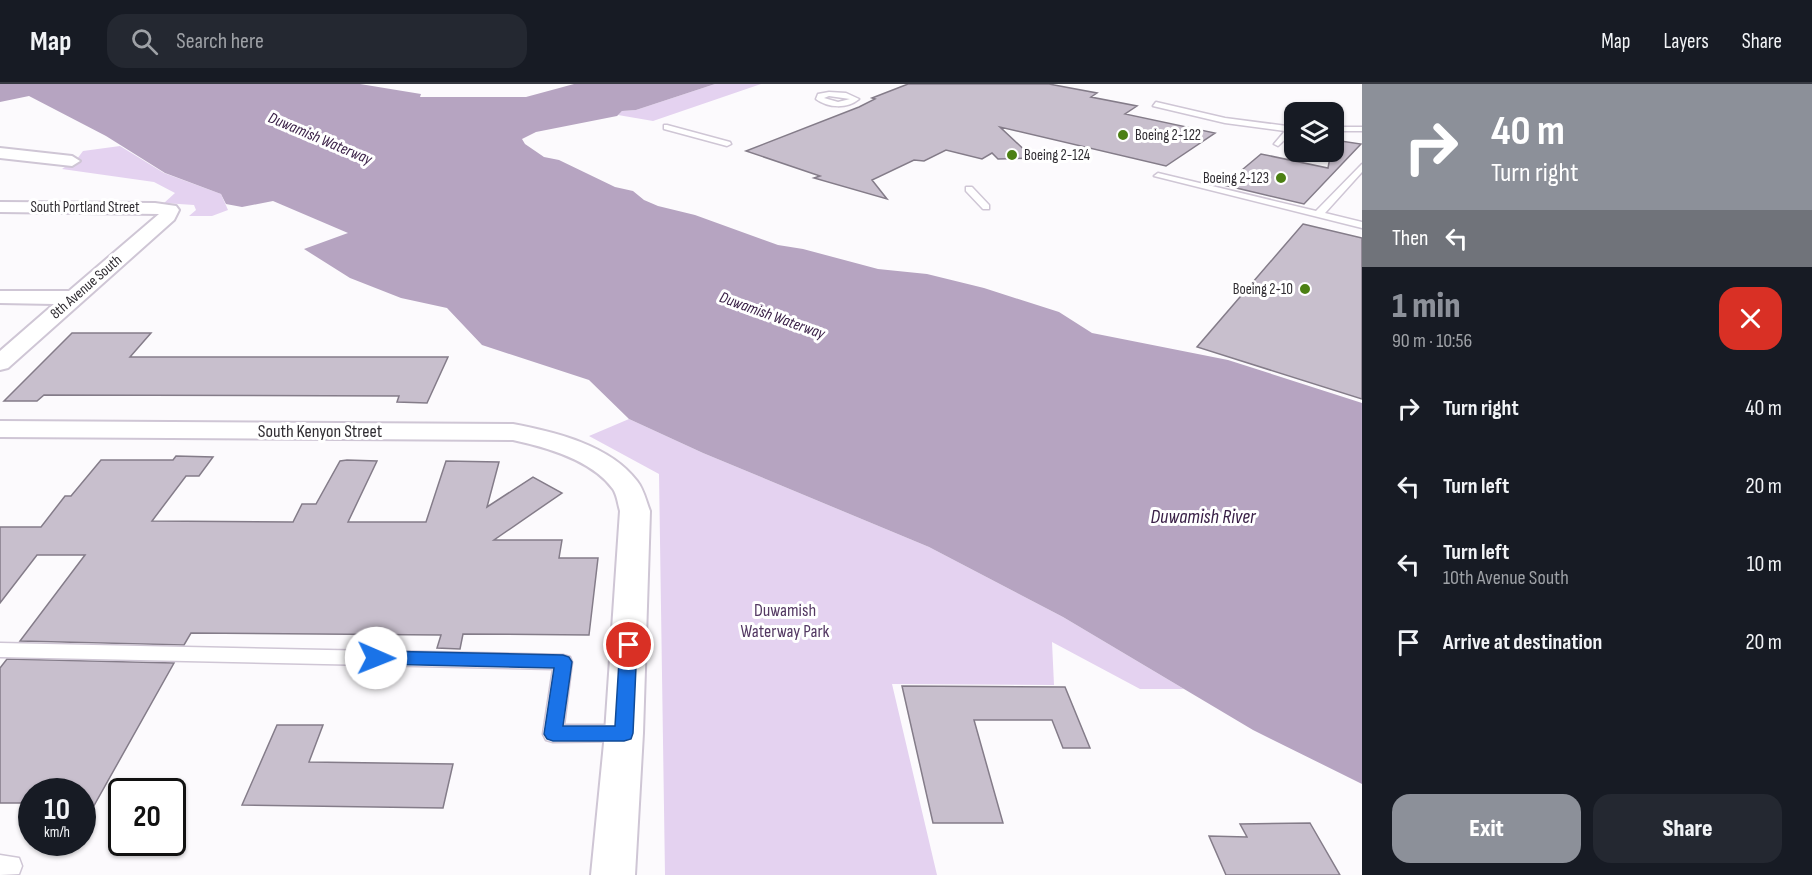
<!DOCTYPE html>
<html lang="en">
<head>
<meta charset="utf-8">
<style>
  :root { --surface:#171b24; --page:#242831; --text:#f1f3f6; --muted:#9ea1a6; --line:#363941; --accent:#8c9099 }
  body { margin:0; font-family:"Sofia Sans Condensed",sans-serif; background:var(--page); color:var(--text); height:100vh; display:flex; flex-direction:column; font-size:22px; white-space:nowrap }
  * { box-sizing:border-box; margin:0 }
  p { font-size:20px; color:var(--muted) }
  .icon { flex:none; width:33px; height:33px; fill:none; stroke:currentColor; stroke-width:2; stroke-linecap:round; stroke-linejoin:round }
  .map { position:relative; flex:1; overflow:hidden }
  .details { display:flex; flex-direction:column; background:var(--surface); width:450px }
  .details>* { flex:none }
  .guide { background:#8c9099; color:#fff; overflow:hidden }
  .buttons { position:absolute; left:1284px; top:18px; display:grid; gap:12px }
  .buttons a { display:grid; place-items:center; width:60px; height:60px; border-radius:12px; background:var(--surface); box-shadow:0 2px 4px #0004; font-size:30px }
  .speed { position:absolute; left:18px; top:694px; display:flex; gap:12px; font-size:30px; font-weight:700; text-align:center }
  .speed>* { display:grid; place-content:center; width:78px; height:78px; border-radius:50%; background:var(--surface); box-shadow:0 2px 4px #0004; line-height:1 }
  .speed small { font-size:15px; font-weight:400 }
  .speed .limit { border:3px solid #111; border-radius:9px; background:#fff; color:#111 }
  .pin { position:absolute; display:grid; place-items:center; width:51px; height:51px; color:#fff; margin:-26px; border:3px solid #fff; border-radius:50%; box-shadow:0 2px 6px #0007 }
  .me { position:absolute; width:66px; margin:-33px; rotate:91deg; stroke-linejoin:round; filter:drop-shadow(0 0 4px #0008) }
  .turn { display:flex; align-items:center; gap:21px; height:126px; padding:0 30px; font-size:27px }
  .turn .icon { width:78px; height:78px; stroke-width:2.5 }
  .turn b { display:block; font-size:42px; line-height:51px }
  .then { display:flex; align-items:center; height:57px; padding:0 30px; background:#0003; gap:12px; font-size:22px }
  .round { display:grid; place-items:center; flex:none; width:63px; height:63px; border-radius:18px; background:var(--page) }
  .head { display:flex; align-items:center; justify-content:space-between; height:102px; padding:0 30px }
  h1 { font-size:36px; font-weight:800; line-height:45px; color:var(--accent) }
  .cta { display:flex; gap:12px; margin-top:auto; padding:12px 30px }
  .cta a { flex:1; height:69px; border-radius:18px; background:var(--accent); color:#fff; font-size:24px; font-weight:800; line-height:69px; text-align:center }
  .cta a+a { background:var(--page); color:var(--text) }
  ul { padding:0; list-style:none }
  li { display:flex; align-items:center; gap:18px; height:78px; padding:0 30px }
  li div { flex:1 }
  li b { display:block; font-size:22px }
  li em { font-style:normal }
  header { display:flex; align-items:center; gap:36px; box-sizing:border-box; height:84px; padding:0 30px; background:var(--surface); border-bottom:2px solid var(--line) }
  header strong { font-size:28px }
  nav { display:flex; gap:33px; margin-inline-start:auto; font-size:21px }
  .search { width:420px; height:54px; background:var(--page); display:flex; align-items:center; gap:15px; box-sizing:border-box; padding:0 21px; border-radius:18px; color:var(--muted); font-size:22px }
  main { display:flex; flex:1; min-height:0 }
  .map>svg:first-child { display:block }
  .green { fill:#e4d2f0 }
  .water { fill:#b6a4c1 }
  .building { fill:#c8bfcd; stroke:#847c89; stroke-width:1.5 }
  .lines { fill:none; stroke-linecap:round; stroke-linejoin:round }
  .lane-casing { stroke:#cfc6d5; stroke-width:3 }
  .street-casing { stroke:#cfc6d5; stroke-width:4 }
  .lane { fill:#fff; fill-rule:evenodd }
  .street { fill:#fff; fill-rule:evenodd }
  .route { fill:#1a73e8; stroke:#114b97; stroke-width:1.5 }
  .poi-dot { fill:#4c8013; stroke:#fff; stroke-width:2 }
  .labels { text-anchor:middle; dominant-baseline:central; stroke-width:6; stroke-linejoin:round; paint-order:stroke }
  .far-poi-label { font-size:15px; fill:#302d32; stroke:#fff; text-anchor:start }
  .far-street-label { font-size:15px; fill:#302d32; stroke:#fff }
  .far-water-label { font-size:16px; font-style:italic; fill:#3a2047; stroke:#fff }
  .street-label { font-size:18px; fill:#302d32; stroke:#fff }
  .park-label { font-size:18px; fill:#543963; stroke:#fff }
  .water-label { font-size:20px; font-style:italic; fill:#3a2047; stroke:#fff }
</style>
</head>
<body>
<header>
<strong>Map</strong>
<div class="search"><svg class="icon" aria-label="search" viewBox="0 0 24 24"><circle cx="10" cy="10" r="6"/><path d="M15 15l6 6"/></svg>Search here</div>
<nav><a>Map</a><a>Layers</a><a>Share</a></nav>
</header>
<main>
<div class="map">
<svg width="1362" height="791" viewBox="0 0 1362 791">
  <rect width="100%" height="100%" fill="#fcfafd"/>
  <path class="green" d="M715,0H761L653,37L618,31L622,27L636,26Z
    M120,62L164,89L221,110L228,126L212,132H189L196,126L194,121L164,119L175,109L154,98L62,85L77,75L83,67Z
    M629,335L703,369L929,463L1063,533L1184,605H1140L1052,558L1054,601L892,600L937,791H665L659,390L589,352Z"/>
  <path class="water" d="M0,0H360L421,10L420,13H526L574,0H715L636,26L622,27L617,32L536,48L522,55L525,60L544,73L559,76L615,103L633,107L644,116L658,122L695,131L778,161L803,165L878,185L927,190L984,204L1059,228L1092,249L1228,276L1362,319V700L1253,646L1063,533L929,463L703,369L629,335L589,296L482,261L447,224L401,214L350,194L304,165L348,149L273,117L242,123L226,120L221,110L165,89L106,52L29,12L0,18Z"/>
  <path class="building" d="M908,0H1049L1097,9L1091,13L1137,22L1125,30L1215,49L1166,82L1000,43L1033,74L998,75L992,69L982,75L946,66L924,77L914,76L872,96L887,115L814,94L820,92L746,67L859,23L875,15L872,14Z
    M1334,56L1361,60L1304,120L1224,101L1261,70L1328,84L1331,68H1334Z
    M1303,140L1362,154V315L1197,263Z
    M72,249H151L130,273H448L427,319L397,318L399,312L44,311L37,317H4Z
    M176,372L213,373L199,392H186L152,437L293,438L302,420H316L340,377L347,376L377,377L348,438H426L446,377L499,378L487,423L533,393L562,409L494,456H562L559,474H598L589,551L463,550L460,565L437,564L441,551L191,549L184,561L20,557L85,471H37L0,519V443H41L65,412H71L101,376H173Z
    M7,575L174,579L82,743V708H32V719H0V584Z
    M902,602L1065,603L1090,664H1063L1052,636H974L1003,739H933Z
    M277,641H323L309,678L453,680L443,724L242,721Z
    M1310,739L1340,791H1226L1209,752L1247,753L1240,740Z"/>
  <g class="lines">
    <defs>
      <path id="lane" d="M829,8L846,9L859,15C847,25 828,24 816,15L818,10ZM829,12L850,15L838,18L824,14Z
        M1156,18L1225,34L1294,43V47L1278,62L1274,60L1285,47L1225,39L1153,22Z
        M667,41L730,58L731,60L727,62L664,45V41Z
        M1334,43H1362V47H1334Z
        M1362,80V88L1325,129L1362,138V144L1154,92L1158,89L1316,127Z
        M966,103H972L989,121V125H983L966,107Z
        M0,559L563,571L570,573L572,578L564,641H624L631,643L634,649L631,655L624,657L553,658L546,656L543,650L553,585L0,573Z
        M0,771L19,774L22,782L19,790L0,791Z"/>
      <path id="street" d="M0,64L72,72L80,77L72,82L0,74Z
        M0,118L155,119L176,122L179,126L174,136L8,284L0,286V267L54,220L0,219V207H69L159,130L0,128Z
        M0,337L513,340C555,348 610,361 637,397C644,406 646,417 650,427L643,649L635,791H591L605,649L620,427C618,420 617,411 613,405C592,376 546,363 513,356L0,353Z"/>
    </defs>
    <use href="#lane" class="lane-casing"/>
    <use href="#street" class="street-casing"/>
    <use href="#lane" class="lane"/>
    <use href="#street" class="street"/>
  </g>
  <path class="route" d="M629,555L635,557L637,561L633,649L631,655L624,657H553L547,655L544,650L554,584L376,580L370,578L367,574L370,569L376,567L563,571L569,573L572,578L563,642H615L620,561L623,557Z"/>
  <g class="poi-dot">
    <circle cx="1123" cy="51" r="6"/>
    <circle cx="1012" cy="71" r="6"/>
    <circle cx="1281" cy="94" r="6"/>
    <circle cx="1305" cy="205" r="6"/>
  </g>
  <g class="labels">
    <g class="far-poi-label">
      <text x="1135" y="51">Boeing 2-122</text>
      <text x="1024" y="71">Boeing 2-124</text>
      <text x="1269" y="94" text-anchor="end">Boeing 2-123</text>
      <text x="1293" y="205" text-anchor="end">Boeing 2-10</text>
    </g>
    <g class="far-street-label">
      <text x="85" y="123">South Portland Street</text>
      <text transform="translate(86 203) rotate(-41)">8th Avenue South</text>
    </g>
    <g class="far-water-label">
      <text transform="translate(320 55) rotate(23)">Duwamish Waterway</text>
      <text transform="translate(772 232) rotate(20)">Duwamish Waterway</text>
    </g>
    <g class="street-label">
      <text x="320" y="347">South Kenyon Street</text>
    </g>
    <g class="park-label">
      <text x="785" y="526">Duwamish<tspan x="785" dy="21">Waterway Park</tspan></text>
    </g>
    <g class="water-label">
      <text x="1203" y="433">Duwamish River</text>
    </g>
  </g>
</svg>
<div class="buttons">
<a><svg class="icon" aria-label="layers" viewBox="0 0 24 24"><path d="M12 4l9 5-9 5-9-5zM3 14l9 5 9-5"/></svg></a>
</div>
<div class="speed"><div>10<small>km/h</small></div><div class="limit">20</div></div>
<div class="pin" style="left:629px;top:561px;background:#d93025"><svg class="icon" aria-label="arrive" viewBox="0 0 24 24"><path d="M6 21V4h12l-3 4 3 4H6"/></svg></div>
<svg class="me" style="left:376px;top:574px" viewBox="-20 -20 40 40"><circle r="19" fill="#fff"/><path d="M0-13L10 11 0 6-10 11z" fill="#1a73e8"/></svg>
</div>
<section class="details">
<div class="guide">
<div class="turn"><svg class="icon" aria-label="right" viewBox="0 0 24 24"><path d="M7 20v-9h11M14 6l5 5-5 5"/></svg><div><b>40 m</b>Turn right</div></div>
<div class="then">Then<svg class="icon" aria-label="left" viewBox="0 0 24 24"><path d="M17 20v-9H6M10 6l-5 5 5 5"/></svg></div>
</div>
<div class="head"><div><h1>1 min</h1><p>90 m · 10:56</p></div><a class="round" style="background:#d93025;color:#fff"><svg class="icon" aria-label="close" viewBox="0 0 24 24"><path d="M6 6l12 12M18 6L6 18"/></svg></a></div>
<ul>
<li><svg class="icon" aria-label="right" viewBox="0 0 24 24"><path d="M7 20v-9h11M14 6l5 5-5 5"/></svg><div><b>Turn right</b></div><em>40 m</em></li>
<li><svg class="icon" aria-label="left" viewBox="0 0 24 24"><path d="M17 20v-9H6M10 6l-5 5 5 5"/></svg><div><b>Turn left</b></div><em>20 m</em></li>
<li><svg class="icon" aria-label="left" viewBox="0 0 24 24"><path d="M17 20v-9H6M10 6l-5 5 5 5"/></svg><div><b>Turn left</b><p>10th Avenue South</p></div><em>10 m</em></li>
<li><svg class="icon" aria-label="arrive" viewBox="0 0 24 24"><path d="M6 21V4h12l-3 4 3 4H6"/></svg><div><b>Arrive at destination</b></div><em>20 m</em></li>
</ul>
<div class="cta"><a>Exit</a><a>Share</a></div>
</section>
</main>
</body>
</html>
